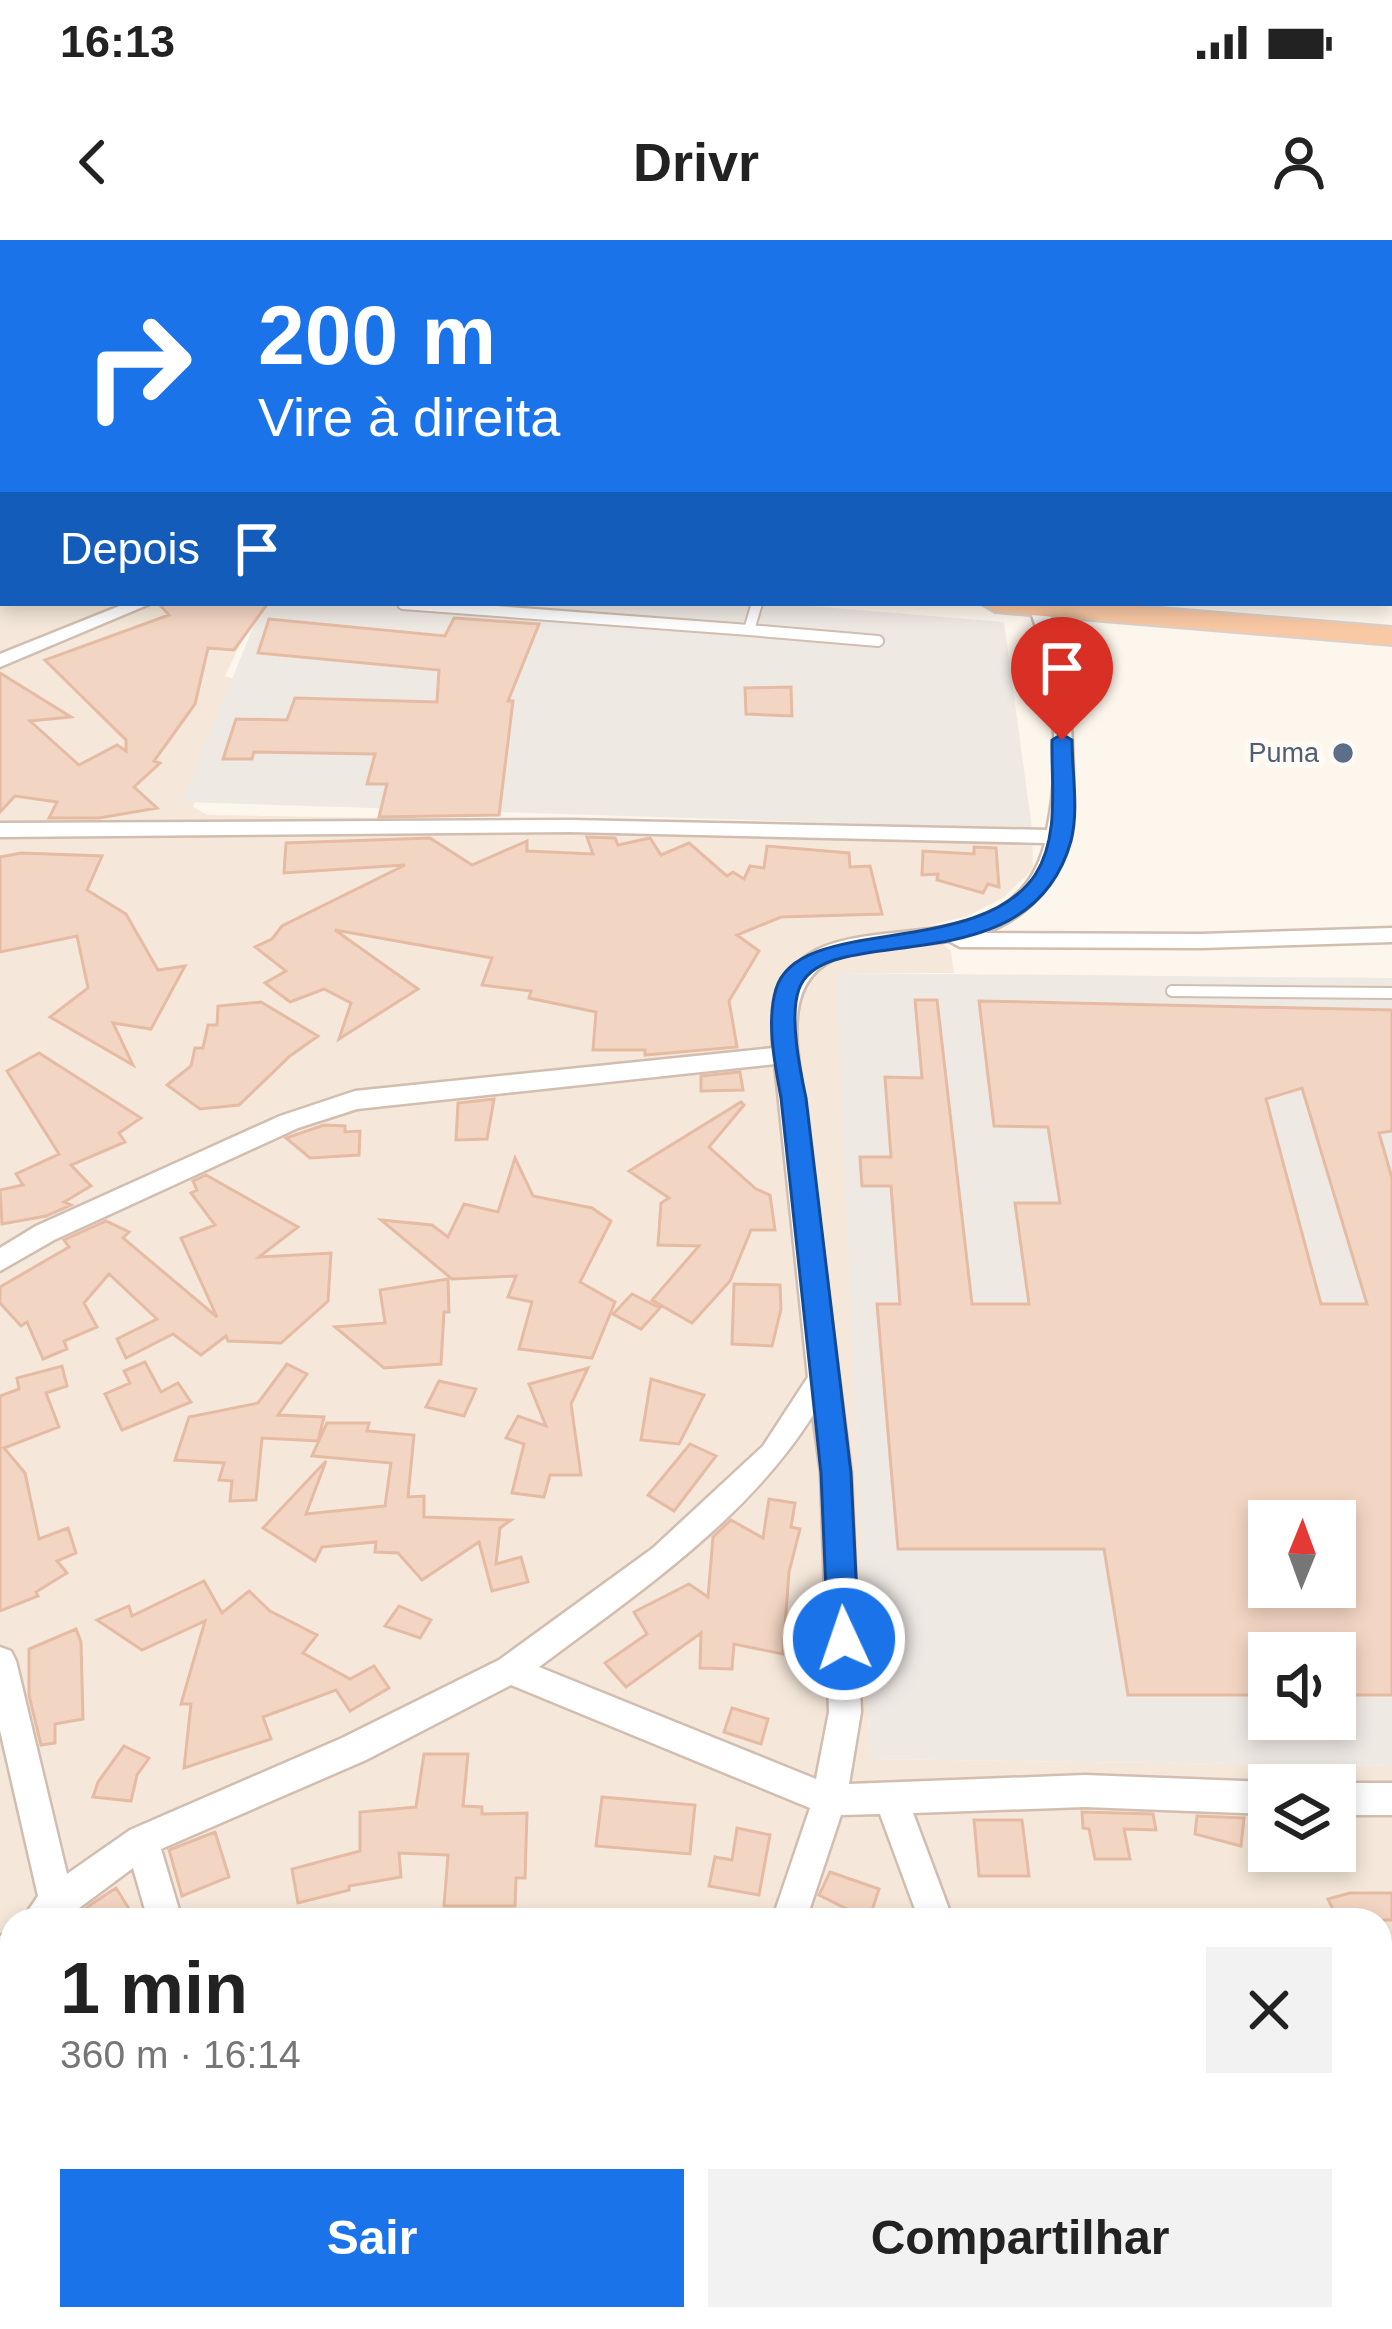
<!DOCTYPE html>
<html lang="pt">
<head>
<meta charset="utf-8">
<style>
  :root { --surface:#fff; --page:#f2f2f2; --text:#222; --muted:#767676; --accent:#1a73e8 }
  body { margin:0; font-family:Arial,sans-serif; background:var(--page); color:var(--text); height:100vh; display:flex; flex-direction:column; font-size:45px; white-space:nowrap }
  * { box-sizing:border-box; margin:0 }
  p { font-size:39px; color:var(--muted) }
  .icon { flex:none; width:66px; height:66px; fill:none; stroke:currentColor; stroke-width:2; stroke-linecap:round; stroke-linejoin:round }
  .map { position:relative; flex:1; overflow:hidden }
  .sheet { position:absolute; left:0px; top:1668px; width:1392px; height:423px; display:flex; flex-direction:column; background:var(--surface); border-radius:36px 36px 0 0; box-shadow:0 6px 18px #0003 }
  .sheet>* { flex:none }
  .guide { position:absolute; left:0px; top:0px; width:1392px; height:366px; box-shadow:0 6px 18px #0003; background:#1a73e8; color:#fff; overflow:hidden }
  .needle { width:78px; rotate:1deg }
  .fabs { position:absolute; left:1248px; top:1260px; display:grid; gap:24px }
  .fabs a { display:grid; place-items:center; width:108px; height:108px; border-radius:0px; background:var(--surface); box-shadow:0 6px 18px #0003; font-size:60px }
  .pin { position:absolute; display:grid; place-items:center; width:102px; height:102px; color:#fff; margin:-123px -51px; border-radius:50% 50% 50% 0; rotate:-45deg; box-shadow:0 0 12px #0007 }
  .pin .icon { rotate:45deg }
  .me { position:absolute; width:132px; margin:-66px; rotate:357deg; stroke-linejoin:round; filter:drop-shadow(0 0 9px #0008) }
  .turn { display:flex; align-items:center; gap:42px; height:252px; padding:0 60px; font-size:54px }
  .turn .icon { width:156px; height:156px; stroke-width:2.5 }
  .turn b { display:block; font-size:84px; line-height:102px }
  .then { display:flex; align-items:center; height:114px; padding:0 60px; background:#0003; gap:24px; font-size:45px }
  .round { display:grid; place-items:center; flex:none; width:126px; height:126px; border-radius:0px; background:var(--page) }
  .headline { display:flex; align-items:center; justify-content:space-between; height:204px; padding:0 60px }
  h1 { font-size:72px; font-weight:700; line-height:90px }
  .cta { display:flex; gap:24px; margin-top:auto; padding:24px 60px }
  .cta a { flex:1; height:138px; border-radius:0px; background:var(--accent); color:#fff; font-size:48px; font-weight:700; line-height:138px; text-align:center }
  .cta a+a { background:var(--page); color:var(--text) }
  .status { display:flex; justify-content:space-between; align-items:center; height:84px; padding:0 60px; background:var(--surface); direction:ltr }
  .status svg { height:33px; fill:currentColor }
  header { display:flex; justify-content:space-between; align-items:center; height:156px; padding:0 60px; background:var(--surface); font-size:54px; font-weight:700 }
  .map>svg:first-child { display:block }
  .residential { fill:#f5e8da; fill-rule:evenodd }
  .industrial { fill:#efe9e4; fill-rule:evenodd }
  .building { fill:#f3d5c3; stroke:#e6bba3; stroke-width:3; fill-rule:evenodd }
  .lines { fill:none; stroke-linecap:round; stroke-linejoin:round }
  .service-casing { stroke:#d1beb0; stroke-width:14 }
  .minor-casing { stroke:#d1beb0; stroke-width:5 }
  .trunk-casing { stroke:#dad1cd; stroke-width:4 }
  .service { stroke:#fff; stroke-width:10 }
  .minor { fill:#fff; fill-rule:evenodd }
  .trunk { fill:#f9c8a4; fill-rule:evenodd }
  .route { fill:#1a73e8; stroke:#114b97; stroke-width:3 }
  .service-dot { fill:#5c6f8a; stroke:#fffaf3; stroke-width:4.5 }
  .labels { text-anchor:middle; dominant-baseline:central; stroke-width:12; stroke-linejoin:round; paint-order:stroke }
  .far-service-label { font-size:27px; fill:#4e5e75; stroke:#fffaf3; text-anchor:end }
</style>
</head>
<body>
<div class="status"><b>16:13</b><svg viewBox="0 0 49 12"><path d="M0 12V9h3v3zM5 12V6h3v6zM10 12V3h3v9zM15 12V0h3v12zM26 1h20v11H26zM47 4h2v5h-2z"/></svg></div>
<header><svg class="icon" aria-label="back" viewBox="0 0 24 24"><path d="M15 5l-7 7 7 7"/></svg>Drivr<svg class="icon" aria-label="person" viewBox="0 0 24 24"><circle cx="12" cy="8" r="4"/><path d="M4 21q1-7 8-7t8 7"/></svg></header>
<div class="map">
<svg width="1392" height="2089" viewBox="0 0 1392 2089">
  <rect width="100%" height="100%" fill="#fdf6ec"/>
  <path class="residential" d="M0,0H1392V344L1389,3H3V267Z
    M0,295L3,363H260L225,436L236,440L193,567L208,575L1032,589L1033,629L1004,657L968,676L922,687L951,711L954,733H837L871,1519L1392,1526V2089H0ZM1269,1545H1335V1611H1269ZM12,1680H1380V2079H12Z"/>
  <path class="industrial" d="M263,363H773L1004,382L1032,589L182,562Z
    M836,733L1392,738V1526L871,1519ZM1269,1281H1335V1347H1269ZM1269,1413H1335V1479H1269Z"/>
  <path class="building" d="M158,363H268L234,410L208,408L195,464L154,521L160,523L134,547L157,568L99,578H49L57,562L15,556L0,572V433L71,477L30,481L79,525L117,505L126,511V500L45,420L169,375Z
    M454,378L539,384L508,461H513L499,575L379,577L387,544H367L375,514L254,512L252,519H223L236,479L287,480L295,458L437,462L439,430L258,413L269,379L445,396Z
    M791,447L792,476L746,474L745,448Z
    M587,597L615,598L618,605L650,598L661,615L689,603L727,636L733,632L744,639L750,626L764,628L767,606L849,613L850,627L870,626L882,674L781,677L737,695L759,711L729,761L737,807L645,815V810H593L596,772L529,758L531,751L482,745L492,718L335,690L418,749L339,799L351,763L324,749L290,762L265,743L286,731L255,707L272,699L282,686L405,625L284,633L286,603L430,598L472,625L527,601V611L593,614Z
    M974,607L996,608L999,647L988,644L983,653L937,640L938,634L922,635L923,611L974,614Z
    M21,613L102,616L87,650L126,674L158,730L185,726L151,789L113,783L133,825L50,777L88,748L77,696L0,712V617Z
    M915,760H937L972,1064H1029L1015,963H1060L1048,887L994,886L979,761L1392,770V891L1379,893L1392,938V1455H1335V1413H1269V1455H1128L1104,1309H898L877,1064H900L891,946H862L860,917H891L885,837L922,838ZM1302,848L1367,1064H1321L1266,859ZM1269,1281H1335V1347H1269Z
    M261,762L318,796L290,816L239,865L200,869L167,845L191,826L195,808H203L208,785H217L218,766Z
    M39,813L141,878L119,893L125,902L71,925L91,946L64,962L71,965L46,976L2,984L0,950L23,945L16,934L59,914L7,831Z
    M740,832L743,850L701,851V836Z
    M494,859L487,899L456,900L458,863Z
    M741,862L744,865L709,907L756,949L770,955L775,990H751L730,1041L692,1083L652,1060L699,1006L658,1005L661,963L669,958L629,931Z
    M324,885L345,886V892L360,891L359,915L310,918L286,898Z
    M515,918L533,956L592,968L611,981L580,1042L615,1062L592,1118L519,1109L532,1062L508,1057L516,1036L452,1039L381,980L432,985L448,997L464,964L498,972Z
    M206,935L298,987L259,1017L331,1013L328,1061L281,1103L228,1101L226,1096L201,1115L173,1094L126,1118L117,1099L157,1079L109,1034L84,1063L97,1087L64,1101L67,1109L43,1119L27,1082L21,1086L0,1063V1047L69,1007L64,1000L106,981L129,992L123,998L217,1077L181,998L215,985L191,953L197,950L193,941Z
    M448,1039L449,1072H444L441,1124L384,1128L335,1087L385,1083L380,1050Z
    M734,1044L780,1045L781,1069L772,1106L732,1104Z
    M632,1054L660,1068L641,1089L613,1074Z
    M145,1122L161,1152L178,1143L191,1162L122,1190L105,1154L130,1143L124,1131Z
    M287,1124L307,1134L278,1175L324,1177L318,1201L262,1198L256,1260L230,1261L232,1241L219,1240L224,1223L175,1220L189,1177L258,1163Z
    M62,1126L67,1146L46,1153L59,1187L4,1208L25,1233L39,1299L68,1288L76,1313L57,1321L67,1333L36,1352L38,1356L0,1371V1156L19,1149L17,1138Z
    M588,1128L571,1164L581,1235H550L544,1257L512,1253L524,1204L506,1198L518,1176L546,1186L529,1144Z
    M651,1139L704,1155L679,1204L641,1200Z
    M439,1141L476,1149L464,1176L426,1167Z
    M327,1183H369L367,1191L414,1195L408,1257L424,1256V1277L511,1280L500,1288L496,1324L521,1317L528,1342L492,1351L479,1302L422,1340L398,1313L375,1312L376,1302L322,1307L315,1321L263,1288L326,1221L306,1274L385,1266L391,1223L312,1216Z
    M690,1204L716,1216L674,1271L648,1255Z
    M769,1259L795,1263L791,1287L800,1289L789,1332L783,1414L734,1404L732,1429L700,1428L701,1393L626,1447L605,1423L647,1394L634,1372L689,1344L708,1357L713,1297L731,1280L763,1298Z
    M204,1341L222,1373L249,1351L270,1371L317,1395L303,1413L350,1439L374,1426L389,1448L350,1471L336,1450L263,1477L271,1499L184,1528L191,1464H181L205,1381L142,1410L97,1380L129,1366L132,1376Z
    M399,1366L431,1380L420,1398L385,1386Z
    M76,1389L81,1402L83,1479L55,1484V1503L41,1505L29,1455V1409Z
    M732,1468L768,1479L761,1504L724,1492Z
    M124,1506L149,1518L137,1535L131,1561L93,1557L98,1542Z
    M424,1514H468L463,1566L482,1567V1574L527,1573L525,1638H516L515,1666H444L448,1615L399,1613L401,1637L349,1646V1650L298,1663L292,1629L360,1611V1572L416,1567Z
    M602,1557L695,1565L690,1614L596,1606Z
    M1082,1572L1153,1574L1156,1590L1124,1589L1130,1619H1095L1089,1589L1083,1588Z
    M1197,1576L1244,1578L1241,1606L1195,1594Z
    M974,1580H1022L1029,1636H979Z
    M737,1588L770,1595L759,1655L709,1646L715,1617L732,1620Z
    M215,1592L229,1637L182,1656L169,1610Z
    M830,1632L879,1649L869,1680L819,1655Z
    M116,1648L136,1680H71L93,1663Z
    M1350,1653H1392V1680H1338L1328,1659Z"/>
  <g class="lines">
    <defs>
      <path id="service" d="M403,364L749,390L757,363
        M749,390L878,401
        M1172,751L1392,753"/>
      <path id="minor" d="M1389,70H1392V80H1389Z
        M3,124V136L0,137V125Z
        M1389,128L1392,129V139L1389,138Z
        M0,148H3V158H0Z
        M1389,194H1392V204H1389Z
        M1389,274H1392V284H1389Z
        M127,363H152L0,427V414Z
        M1032,363L1047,367C1069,420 1069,447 1072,503C1076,584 1072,659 985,693L1201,694L1392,688V702L1201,708L960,707L949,701C866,712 788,698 797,808L851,1233L861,1472L849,1544L1085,1535L1269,1542L1276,1545H1269V1574L1085,1567L913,1573L953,1680H919L880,1574L841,1575L806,1680H772L810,1568L511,1445L366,1520L161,1609L182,1680H148L133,1628L63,1680H22L38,1656L0,1490V1407L11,1411L16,1421L67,1634L130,1590L342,1498L499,1420L653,1308L763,1206L808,1137L775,824L357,869L298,888L54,1000L0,1031V1008L36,986L280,876L355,851L773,808C760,616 1005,763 1045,603L570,592L0,597V583L570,580L1047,590C1062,520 1054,432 1029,367ZM813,1175L821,1233L829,1472L816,1539L539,1427C638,1353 746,1281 813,1175Z
        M1335,1543H1392V1575H1335V1545H1331Z
        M12,1691V1735L0,1740V1696Z
        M1380,1883L1392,1888V1933L1380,1928Z
        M253,2079H293L297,2089H257Z
        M779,2079H833L829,2089H775Z
        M839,2079H879L882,2089H842Z
        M1089,2079H1130L1134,2089H1093Z"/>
      <path id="trunk" d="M0,266H3V282H0Z
        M980,363H1100L1392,387V405L995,372Z"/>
    </defs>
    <use href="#service" class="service-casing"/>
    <use href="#minor" class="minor-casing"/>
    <use href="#trunk" class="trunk-casing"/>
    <use href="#service" class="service"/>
    <use href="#minor" class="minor"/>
    <use href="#trunk" class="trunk"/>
  </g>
  <path class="route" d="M1062,494L1072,500C1072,531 1079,571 1071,601C1029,751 825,677 799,749C789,777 800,830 806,858L851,1233L859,1399L855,1409L844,1413L832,1409L828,1399L821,1233L781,858C775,825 766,782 776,749C798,674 979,719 1035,635C1060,597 1051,543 1052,500Z"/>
  <circle class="service-dot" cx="1343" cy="513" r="12"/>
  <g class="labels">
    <g class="far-service-label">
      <text x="1319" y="513">Puma</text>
    </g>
  </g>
</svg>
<div class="fabs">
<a><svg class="needle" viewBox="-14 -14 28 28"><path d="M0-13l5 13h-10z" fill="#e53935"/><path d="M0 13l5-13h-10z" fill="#767676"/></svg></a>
<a><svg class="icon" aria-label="sound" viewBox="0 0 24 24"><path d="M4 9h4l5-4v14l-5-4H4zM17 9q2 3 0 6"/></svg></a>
<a><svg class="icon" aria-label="layers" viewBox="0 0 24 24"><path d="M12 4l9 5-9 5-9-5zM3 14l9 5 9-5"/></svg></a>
</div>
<div class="pin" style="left:1062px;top:500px;background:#d93025"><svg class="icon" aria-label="arrive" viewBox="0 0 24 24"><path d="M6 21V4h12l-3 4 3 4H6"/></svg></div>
<svg class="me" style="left:844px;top:1399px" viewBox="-20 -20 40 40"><circle r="17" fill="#1a73e8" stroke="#fff" stroke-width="3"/><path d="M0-11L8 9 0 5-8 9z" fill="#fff"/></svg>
<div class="guide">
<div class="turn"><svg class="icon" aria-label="right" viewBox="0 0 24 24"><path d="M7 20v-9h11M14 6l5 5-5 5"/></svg><div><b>200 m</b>Vire à direita</div></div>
<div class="then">Depois<svg class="icon" aria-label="arrive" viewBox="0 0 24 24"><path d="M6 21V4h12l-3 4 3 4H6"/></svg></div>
</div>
<section class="sheet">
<div class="headline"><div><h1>1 min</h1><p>360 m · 16:14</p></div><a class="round"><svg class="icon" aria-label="close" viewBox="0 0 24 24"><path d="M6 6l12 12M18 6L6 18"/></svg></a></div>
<div class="cta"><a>Sair</a><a>Compartilhar</a></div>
</section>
</div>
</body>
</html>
